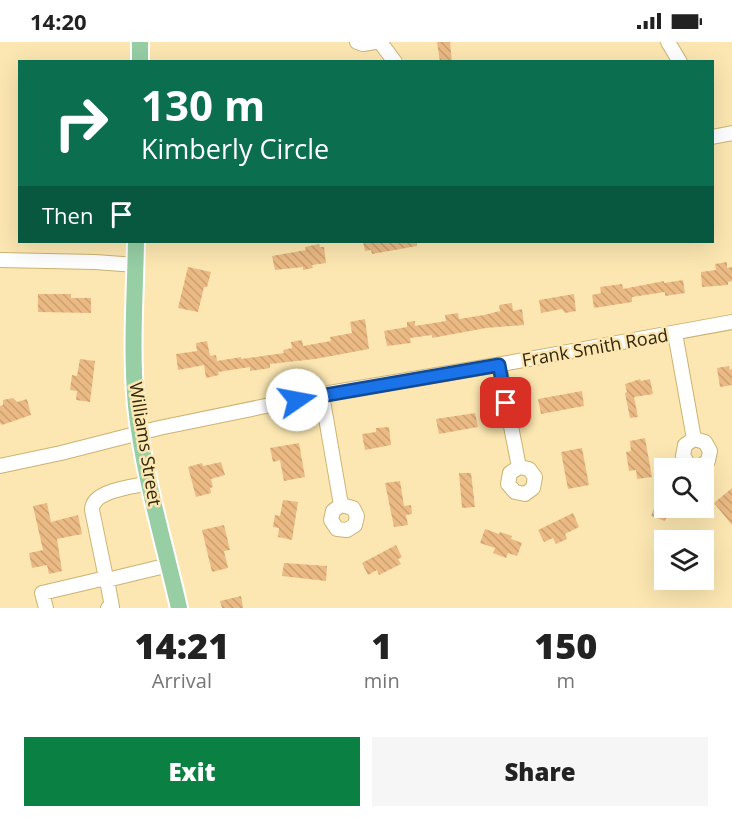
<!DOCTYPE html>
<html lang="en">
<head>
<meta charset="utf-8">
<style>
  :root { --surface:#fff; --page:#f6f6f6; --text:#222; --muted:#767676; --accent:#0b8043 }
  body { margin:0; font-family:"Open Sans",sans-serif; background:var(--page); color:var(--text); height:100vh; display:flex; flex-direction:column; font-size:22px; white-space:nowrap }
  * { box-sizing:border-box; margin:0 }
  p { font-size:20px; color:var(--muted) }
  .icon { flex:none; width:33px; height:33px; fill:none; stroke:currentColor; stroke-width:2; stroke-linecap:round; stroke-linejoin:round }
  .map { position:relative; height:566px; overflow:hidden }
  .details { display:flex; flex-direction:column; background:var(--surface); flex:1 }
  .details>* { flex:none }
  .top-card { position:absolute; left:18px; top:18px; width:696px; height:183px; border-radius:0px; box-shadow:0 6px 24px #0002; background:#0b6e4f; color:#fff; overflow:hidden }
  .fabs { position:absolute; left:654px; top:416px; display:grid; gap:12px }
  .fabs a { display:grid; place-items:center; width:60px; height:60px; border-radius:0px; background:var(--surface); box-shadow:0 6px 24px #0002; font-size:30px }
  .pin { position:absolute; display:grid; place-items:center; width:51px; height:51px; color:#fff; margin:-26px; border-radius:12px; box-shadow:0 3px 9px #0006 }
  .me { position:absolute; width:66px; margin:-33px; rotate:78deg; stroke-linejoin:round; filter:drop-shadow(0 0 4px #0008) }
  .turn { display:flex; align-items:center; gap:21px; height:126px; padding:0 24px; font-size:27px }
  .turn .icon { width:78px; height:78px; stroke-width:2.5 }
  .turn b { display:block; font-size:42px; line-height:51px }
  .then { display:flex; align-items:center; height:57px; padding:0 24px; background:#0003; gap:12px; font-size:22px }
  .eta { display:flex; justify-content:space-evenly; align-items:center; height:102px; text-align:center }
  .eta b { font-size:36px; font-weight:800; line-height:42px }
  .primary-button { display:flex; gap:12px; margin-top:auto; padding:12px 24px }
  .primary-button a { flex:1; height:69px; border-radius:0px; background:var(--accent); color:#fff; font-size:24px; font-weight:800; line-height:69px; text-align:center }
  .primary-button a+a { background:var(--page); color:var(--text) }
  .status { display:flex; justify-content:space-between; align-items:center; height:42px; padding:0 30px; background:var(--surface); direction:ltr }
  .status svg { height:16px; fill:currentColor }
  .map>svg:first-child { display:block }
  .building { fill:url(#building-back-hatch) }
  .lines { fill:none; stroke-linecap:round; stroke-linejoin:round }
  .minor-casing { stroke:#ccb371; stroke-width:16 }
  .major-casing { stroke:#fff; stroke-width:20 }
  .minor { stroke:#fff; stroke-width:14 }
  .major { stroke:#97cea4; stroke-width:16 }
  .route-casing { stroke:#114b97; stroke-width:15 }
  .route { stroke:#1a73e8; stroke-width:10 }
  .labels { text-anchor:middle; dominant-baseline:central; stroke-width:5; stroke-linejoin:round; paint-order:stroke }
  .street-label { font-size:18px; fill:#2f2509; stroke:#fce7b2 }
</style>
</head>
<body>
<div class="status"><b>14:20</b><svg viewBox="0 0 49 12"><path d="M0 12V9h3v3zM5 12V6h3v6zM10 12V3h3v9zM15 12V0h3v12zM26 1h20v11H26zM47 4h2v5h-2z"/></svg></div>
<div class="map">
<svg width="732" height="566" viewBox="0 0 732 566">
  <defs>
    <pattern id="building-back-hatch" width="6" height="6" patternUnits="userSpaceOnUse" patternTransform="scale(1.5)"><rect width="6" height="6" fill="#ebba84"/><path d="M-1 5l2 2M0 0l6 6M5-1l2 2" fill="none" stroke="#caa071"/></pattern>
  </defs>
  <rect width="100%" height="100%" fill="#fce7b2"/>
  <path class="building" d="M437,0H450L452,20H440Z
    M363,200H417V204L372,212L371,208L365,209Z
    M319,202L320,205H324L326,221L312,223L313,226L303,228V225L275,228L272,214L306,208L305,205Z
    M727,220V226L732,225V239L728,240V243L702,245L701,230L716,228L715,222Z
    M188,225L211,230L207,245H204L198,270L178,266Z
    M683,238L685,251L665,254V250L632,255V260L594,266L592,253L601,251L600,245L622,242L623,247L664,239V241Z
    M38,252H71V256H91V271L38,270Z
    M574,252L576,269L565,271L562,267L541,271L539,258Z
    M512,261L513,269L522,267L524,283L486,286L432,296V293L410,296L411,301L387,304L384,289L407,285V280L415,279V284L446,279L445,273L458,271L459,277L484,273L500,269L499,263Z
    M365,277L369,307L315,317L270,322V326L250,329V325L218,330L219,333L206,336L204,323L178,328L176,312L197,309L196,301L207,299L210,314L216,313L217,319L241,315V317L284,311L283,308L292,306L291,300L302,298L303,304L331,299L330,295L352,291L350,280Z
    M80,317L95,319L90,360L76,358L77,349L70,348L72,333L77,334Z
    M729,324L730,328L732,327V343L720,345L717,326Z
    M640,337L641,339L650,337L653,352L634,355L638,375L630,376L625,351L627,350L625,342Z
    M582,349L584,364L541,372L538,357Z
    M13,356L17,360L27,357L31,373L2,383L0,381V364L3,363V358Z
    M475,371L478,385L439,392L436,377Z
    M389,385L391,403L365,408L362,392L376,390V386Z
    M645,396L652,435L637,437L636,428L629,429L626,410L631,409L630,399Z
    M299,401L305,435L284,439L280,418L273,420L270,406Z
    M582,406L589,443L568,447L561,410Z
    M221,420L225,433L211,437L213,445L210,446L211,451L196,455L188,425L202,421L203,424Z
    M459,431H471L475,465L462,466Z
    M400,439L404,464L411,463L412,472L406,473L408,483L394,485L385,441Z
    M732,446V483L714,461Z
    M283,458L298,460L292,498L278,495L279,486L273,485L275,473L280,474Z
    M47,461L51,480L78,473L82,492L57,497L62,529L49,532L47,523L32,526L29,511L43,508L33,464Z
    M655,464L671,465L665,479L651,474Z
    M573,471L579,485L565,492L567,497L556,502L553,496L544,500L538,488Z
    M224,483L230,508L224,509L228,526L212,530L202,488Z
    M485,487L499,492L500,490L512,494L511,497L522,501L517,514L508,511L506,516L493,511L495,506L480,501Z
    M396,503L402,515L398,517L401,522L379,533L377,528L368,533L362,521Z
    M284,521L327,524L326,539L282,534Z
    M241,554L243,566H222L220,559Z"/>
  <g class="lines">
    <defs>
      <path id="minor" d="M357,0L363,2L375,0
        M380,0L395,20
        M668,0L680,20
        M712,95L732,91
        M0,218L95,220L136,223
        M675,291L694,397L685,403L683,414L689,423L699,425L708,419L710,409L705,400L694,397
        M499,323L519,425L510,431L508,442L515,450L525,452L533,446L535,435L529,427L519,425
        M322,353L341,463L333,469L331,478L337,487L347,488L355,483L357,474L353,466L341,463
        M0,424L61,411L159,386L329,351L491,324L732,280
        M150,441C133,445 92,448 92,468L106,536L107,538L169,523
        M107,538L112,565L108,566
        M46,566L42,551L106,536"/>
      <path id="major" d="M140,20V0
        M136,200C135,254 131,310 136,364C143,432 164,500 179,566"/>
    </defs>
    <use href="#minor" class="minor-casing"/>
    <use href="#major" class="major-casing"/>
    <use href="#minor" class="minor"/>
    <use href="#major" class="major"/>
  </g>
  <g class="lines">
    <defs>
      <path id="route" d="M297,358L499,323L506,361"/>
    </defs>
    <use href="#route" class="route-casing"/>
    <use href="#route" class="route"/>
  </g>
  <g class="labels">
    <g class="street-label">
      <text transform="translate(595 305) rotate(-10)">Frank Smith Road</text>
      <text transform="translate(146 402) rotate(81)">Williams Street</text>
    </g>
  </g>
</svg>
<div class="fabs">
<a><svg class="icon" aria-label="search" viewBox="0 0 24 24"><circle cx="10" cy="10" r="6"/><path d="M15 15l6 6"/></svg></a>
<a><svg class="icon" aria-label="layers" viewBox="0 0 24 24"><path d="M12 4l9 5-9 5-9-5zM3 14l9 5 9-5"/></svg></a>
</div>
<div class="pin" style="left:506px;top:361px;background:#d93025"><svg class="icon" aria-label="arrive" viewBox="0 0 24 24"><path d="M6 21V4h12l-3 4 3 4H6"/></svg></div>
<svg class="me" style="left:297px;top:358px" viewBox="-20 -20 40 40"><circle r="19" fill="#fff"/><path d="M0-13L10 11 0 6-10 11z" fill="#1a73e8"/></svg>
<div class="top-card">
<div class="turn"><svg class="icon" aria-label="right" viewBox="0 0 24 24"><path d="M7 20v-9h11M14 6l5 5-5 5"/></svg><div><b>130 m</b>Kimberly Circle</div></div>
<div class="then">Then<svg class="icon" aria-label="arrive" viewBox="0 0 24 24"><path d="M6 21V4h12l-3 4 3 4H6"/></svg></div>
</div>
</div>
<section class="details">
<div class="eta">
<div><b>14:21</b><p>Arrival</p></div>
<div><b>1</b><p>min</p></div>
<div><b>150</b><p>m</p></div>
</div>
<div class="primary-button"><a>Exit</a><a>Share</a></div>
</section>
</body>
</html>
